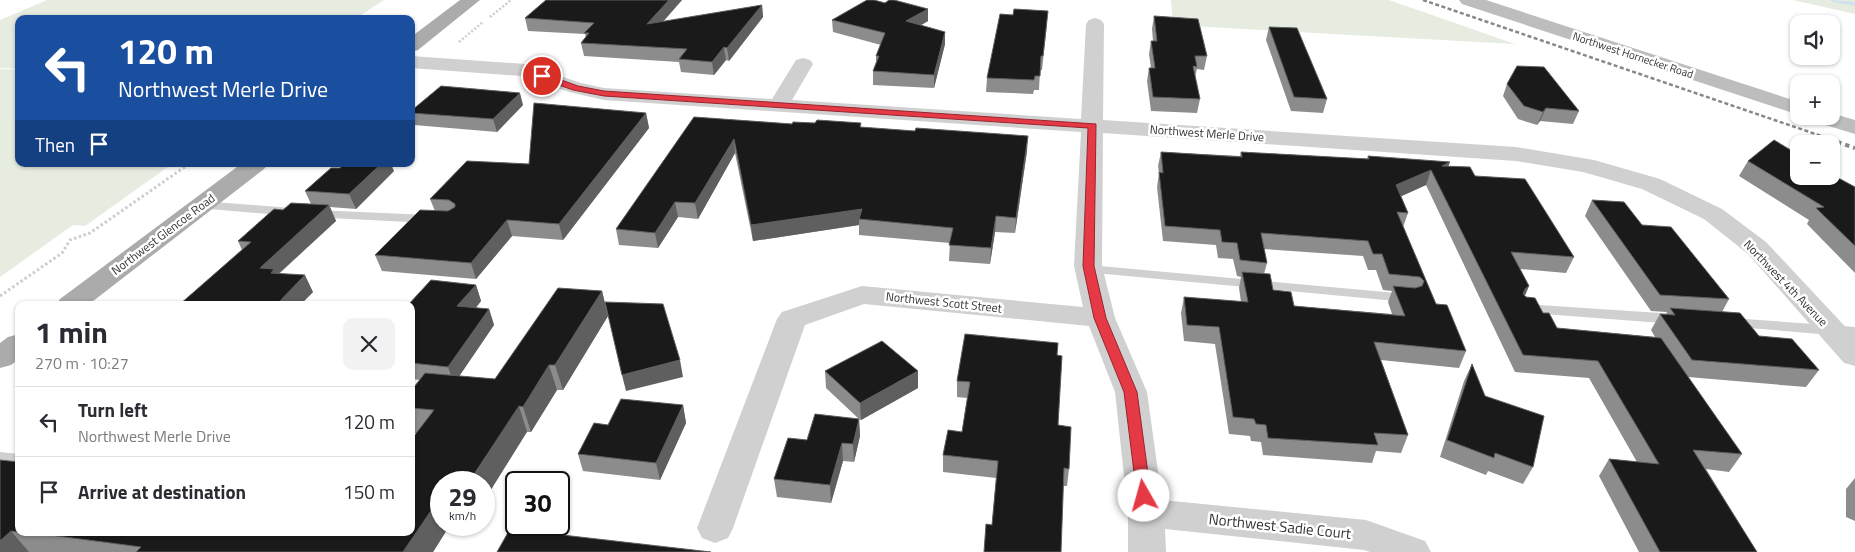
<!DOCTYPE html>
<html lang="en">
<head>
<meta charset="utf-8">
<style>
  :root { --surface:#fff; --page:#f2f2f3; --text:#2b2b33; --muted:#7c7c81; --line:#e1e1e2 }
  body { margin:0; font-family:"Titillium Web",sans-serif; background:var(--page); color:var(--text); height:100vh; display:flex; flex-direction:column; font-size:19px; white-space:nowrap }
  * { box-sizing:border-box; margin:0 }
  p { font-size:16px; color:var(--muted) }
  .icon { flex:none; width:28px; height:28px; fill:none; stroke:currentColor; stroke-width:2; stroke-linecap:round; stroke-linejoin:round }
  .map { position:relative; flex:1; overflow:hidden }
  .panel { position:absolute; left:15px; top:301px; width:400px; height:235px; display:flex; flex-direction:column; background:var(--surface); border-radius:10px; box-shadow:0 1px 4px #0004 }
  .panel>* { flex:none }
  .guide { position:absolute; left:15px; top:15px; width:400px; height:152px; border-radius:10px; box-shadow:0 1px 4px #0004; background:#1a4fa0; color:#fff; overflow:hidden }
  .tools { position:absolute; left:1790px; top:15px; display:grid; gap:10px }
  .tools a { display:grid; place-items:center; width:50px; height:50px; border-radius:10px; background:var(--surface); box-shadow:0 1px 4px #0004; font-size:25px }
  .speed { position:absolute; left:430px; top:471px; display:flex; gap:10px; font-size:25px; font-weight:700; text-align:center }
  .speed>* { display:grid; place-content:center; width:65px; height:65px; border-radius:50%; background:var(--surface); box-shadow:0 1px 4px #0004; line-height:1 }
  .speed small { font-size:12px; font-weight:400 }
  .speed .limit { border:2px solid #111; border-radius:8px; background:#fff; color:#111 }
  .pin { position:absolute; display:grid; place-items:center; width:42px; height:42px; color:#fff; margin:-21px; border:2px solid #fff; border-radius:50%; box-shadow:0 1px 5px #0007 }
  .me { position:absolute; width:55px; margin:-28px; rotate:353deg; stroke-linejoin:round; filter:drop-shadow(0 0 4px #0008) }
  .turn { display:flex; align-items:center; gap:18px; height:105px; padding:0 20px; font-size:22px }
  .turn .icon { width:65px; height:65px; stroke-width:2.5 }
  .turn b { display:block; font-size:35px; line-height:42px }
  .then { display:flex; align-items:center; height:48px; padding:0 20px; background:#0003; gap:10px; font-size:19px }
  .round { display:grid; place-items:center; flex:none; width:52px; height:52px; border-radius:10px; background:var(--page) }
  .headline { display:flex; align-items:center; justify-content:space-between; height:85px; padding:0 20px }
  h1 { font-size:30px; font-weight:700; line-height:38px }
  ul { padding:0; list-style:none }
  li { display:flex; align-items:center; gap:15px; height:70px; padding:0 20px; border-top:1px solid var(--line) }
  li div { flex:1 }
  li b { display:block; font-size:19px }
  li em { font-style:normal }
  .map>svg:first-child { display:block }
  .green { fill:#e6ecdf }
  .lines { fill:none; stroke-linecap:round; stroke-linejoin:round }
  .stream { fill:#cfe2ee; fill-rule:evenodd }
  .path-far1 { stroke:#cdcdcd; stroke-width:2.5; stroke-dasharray:2 2; stroke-linecap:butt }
  .path { stroke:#cdcdcd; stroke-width:3; stroke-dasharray:2.5 2.5; stroke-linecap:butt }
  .lane { fill:#d0d0d0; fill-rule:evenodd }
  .street { fill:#d0d0d0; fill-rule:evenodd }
  .secondary { fill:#bdbdbd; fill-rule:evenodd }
  .primary { fill:#ababab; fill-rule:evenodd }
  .rail-far1 { stroke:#888; stroke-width:2.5; stroke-dasharray:4 2.5; stroke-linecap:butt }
  .rail { stroke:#888; stroke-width:4; stroke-dasharray:4.5 4; stroke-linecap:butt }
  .wall { fill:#8c8c8c; fill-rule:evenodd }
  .shaded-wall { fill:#5f5f5f }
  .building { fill:#1a1a1a; stroke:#5f5f5f }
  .route { fill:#e63946; stroke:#96252e }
  .labels { text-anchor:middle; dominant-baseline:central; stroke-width:5; stroke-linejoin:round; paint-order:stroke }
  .far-street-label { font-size:11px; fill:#333; stroke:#fff }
  .street-label { font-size:12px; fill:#333; stroke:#fff }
  .near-street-label { font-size:15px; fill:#333; stroke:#fff }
</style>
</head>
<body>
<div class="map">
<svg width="1855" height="552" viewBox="0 0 1855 552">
  <rect width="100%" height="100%" fill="#fff"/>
  <path class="green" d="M47,0H384L355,19H19V69L0,68V20Z
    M1171,0H1389L1515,44L1173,25Z
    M1793,0H1855V14Z
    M0,69L19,70V164H172L85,226L73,225L0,277Z"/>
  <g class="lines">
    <path class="stream" d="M1830,0L1855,2V6L1833,2Z"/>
    <path class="path-far1" d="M490,17L511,0
      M459,42L483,22"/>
    <path class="path" d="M0,296L62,253L70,240L90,233L189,164"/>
    <path class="lane" d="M202,201L291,208L297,212L291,216L198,208L196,205Z
      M315,210L428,215L434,219L428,223L311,217L309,214Z
      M1089,265L1407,294L1412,295L1414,298L1412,301L1407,302L1084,272L1082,269Z
      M1524,304L1675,314L1680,316L1682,319L1680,322L1675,324L1519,312L1517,309L1519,306Z
      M1731,318L1855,327V337L1726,326L1724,323L1726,320Z
      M0,452L19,454V466L0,464Z"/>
    <path class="street" d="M1095,18L1101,20L1104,24L1103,120L1516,147L1594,160L1660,179L1722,209L1766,242L1855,337V366L1844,363L1748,254L1704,219L1642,189L1583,172L1516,161L1103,133L1102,266L1115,318L1147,392L1162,500L1366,520L1425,541L1431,552H1370L1364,550L1165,529L1166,552H1128V513L1115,392L1089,326L864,304L805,325L733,528L728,538L715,543L702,538L697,528L777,319L782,312L862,286L1083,307L1074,266L1081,132L604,100L569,92L522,76L411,68V56L525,64L581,83L604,88L772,99L796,60L803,58L810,60L813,64L792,100L1081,119L1086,24L1089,20Z"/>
    <path class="secondary" d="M1459,0H1486L1799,102V115L1462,4Z
      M1831,113L1855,120V134L1812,121L1809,116H1831Z"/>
    <path class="primary" d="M460,0H480L418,50L411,52V37Z
      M241,164H268L264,169L88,305H56L60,299Z
      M19,334V359L11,365L0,368V343L8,337Z"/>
    <path class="rail-far1" d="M1423,0L1833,140"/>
    <path class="rail" d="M1829,139L1855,148"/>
  </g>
  <path class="wall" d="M682,0L663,22L762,5L763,17L729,61L726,60L714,75L681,72L679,62L584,56L581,43L586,38L585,34L528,31L525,18Z
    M1154,16L1207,56L1204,70L1197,69L1195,77L1200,99L1197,113L1151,111L1147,81L1149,68H1151L1149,54L1151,41H1153L1152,29Z
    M832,20L928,21L921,25L945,32V44L934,88L873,85V71L876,62V56L881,45L833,32Z
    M1047,24L1042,70H1040L1039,90H1034L1033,94L986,92L987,78Z
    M1269,27L1327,99L1323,113L1291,111L1266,40Z
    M1507,84L1579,111L1573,124L1540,121L1537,125L1518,119L1503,96Z
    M523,105L497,132L414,125L411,116V111Z
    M646,113L649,128L563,240L512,236L476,279L382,271L375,255L435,211L430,199L529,164Z
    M694,117L792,124L861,127L1027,151L1015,233L995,232L990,264L949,261L950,243L859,235V225L753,241L735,153L698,219L678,217L658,248L619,245L616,229Z
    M1161,152L1240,156L1241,152L1367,159L1368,156L1448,166L1475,176L1574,257L1566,273L1520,269L1525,296L1543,313L1557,328L1655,337L1651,330L1660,314H1666L1667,312L1651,311L1585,216L1592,200L1642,225L1729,299L1722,312L1759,336L1819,370L1806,387L1688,377L1742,454L1729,472L1706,469L1757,552H1639L1599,476L1609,459L1637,462L1589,378L1515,372L1426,185L1401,196L1408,213L1403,227L1436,304L1466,351L1459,368L1381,360L1408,435L1401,453L1376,451L1372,463L1263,455L1261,442L1251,441L1250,436L1229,434L1215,344L1184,341L1181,313L1184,297L1241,302L1239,288L1241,277L1237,276L1233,259L1218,258L1216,245L1163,241L1157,187L1159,173L1158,166ZM1264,249L1363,256L1368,270H1376L1383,290L1392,291L1388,302L1392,314L1294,306L1273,290L1264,274L1267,263Z
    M1748,161L1855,187V273L1807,224L1809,220L1739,176Z
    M394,171L356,209L330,207L336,221L280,273L313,292L300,305H179L242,250L238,241L311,204L305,191Z
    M476,285L481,301L476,308L489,309L494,325L459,376L495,379L602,291L608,316L563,390H557L531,432H527L441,482V525H450L433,552H0L19,462V532H411L416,433H411V391L420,380L411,379V305Z
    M1057,355L1058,425L1069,469L1067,486H1063L992,525L996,478L943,472V455L962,432L967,398L957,397V381Z
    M1472,364L1485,396L1533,467L1523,484L1488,471L1486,475L1440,457L1464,381Z
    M825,371L918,388L861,420L859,419L860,436L854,462L843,461L831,503L777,497L774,479L807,440L859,419L826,388Z
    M683,405L686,423L660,480L583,471L578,454L608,425Z
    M1855,478V521L1846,517V489Z"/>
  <path class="shaded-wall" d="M669,0H682L649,37L647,24Z
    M762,5L763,17L729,61L727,48Z
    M928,9V21L906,34V21Z
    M945,32V44L934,88V75Z
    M724,47L726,60L714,75L712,62Z
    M520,93L523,105L497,132L493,119Z
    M1546,108L1540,121L1537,125L1543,112Z
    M646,113L649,128L563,240L559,224Z
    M1028,136L1027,151L1015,233L1016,218Z
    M734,139L735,153L698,219L695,203Z
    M1450,162L1444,177L1442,166Z
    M381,164H391L394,171L356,209L349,194Z
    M1431,170L1426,185L1391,201L1396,185Z
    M675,202L678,217L658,248L655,233Z
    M329,205L336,221L277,275L260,268Z
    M862,209L859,219V225L753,241L751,225Z
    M996,216L995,232L990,264L991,248Z
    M507,220L512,236L476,279L471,263Z
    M305,275L313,292L300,305H276Z
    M476,285L481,301L463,323L457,306Z
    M1529,286L1522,303L1517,305L1525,289Z
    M602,291L608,316L563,390L555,365Z
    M489,309L494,325L454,384L448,367Z
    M680,360L683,377L626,391L622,375Z
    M549,365L557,390L531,432L523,407Z
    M918,371V388L861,420L860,403Z
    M683,405L686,423L660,480L656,463Z
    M519,406L527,432L484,501V482H469Z
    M859,419L860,436L854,462L853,444Z
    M842,443L843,461L831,503L830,485Z
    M441,496V525H450L433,552H403Z
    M11,531L29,552H0V541Z"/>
  <path class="building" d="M546,0H669L647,24L762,5L727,48L724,47L712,62L679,59L687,49L581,43L589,33H584L594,23L525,18Z
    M867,0H874L885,3L889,0H894L928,9L906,21L945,32L934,75L873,71L879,56H876L885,33L832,20Z
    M1014,9L1048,11L1043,56H1041L1040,76H1035L1034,80L987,78L1000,14L1013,15Z
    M1154,16L1198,19L1207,56H1195L1197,67L1193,66L1200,99L1153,97L1149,68H1155L1151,41H1157Z
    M1269,27L1297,28L1327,99L1294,97Z
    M1517,66L1544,67L1579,111L1546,108L1543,112L1524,106L1507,84Z
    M441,86L520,93L493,119L411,113V111Z
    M534,103L646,113L559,224L507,220L471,263L375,255L420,210L448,211L455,207V204L449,200L430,199L467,161L529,164Z
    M694,117L792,124L793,122L815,123L817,120L861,123L860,127L915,131L916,128L1028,136L1016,218L996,216L991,248L949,245L953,228L859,219L862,209L751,225L734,139L695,203L675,202L655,233L616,229Z
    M1774,140L1799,155V176H1831V174L1855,187V246L1816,208L1824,207L1748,161Z
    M1161,152L1242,157L1241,152L1369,159L1368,156L1450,162L1442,166L1470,167L1475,176L1525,179L1574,257L1511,252L1529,286L1525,289L1523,294L1526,297L1535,298L1543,313H1549L1557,328L1661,338L1742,454L1693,450L1757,552H1660L1609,459L1659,464L1598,361L1523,355L1431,170L1396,185L1408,213L1397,212L1436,304L1447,305L1466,351L1374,342L1408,435L1374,433L1378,445L1268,438L1266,425L1256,424L1254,419L1233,417L1219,327L1187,325L1184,297L1248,302L1242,272L1270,274L1273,290L1291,292L1294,306L1405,316L1393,286L1415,288L1422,286L1424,281L1420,277L1389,274L1382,254H1373L1368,241L1261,233L1267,263L1240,260L1237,243L1222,242L1220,230L1165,226L1159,172L1163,173Z
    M345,164H381L349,194L305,191L331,168H340Z
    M1592,200L1624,202L1642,225L1671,227L1729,299L1660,295Z
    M291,203L329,205L260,268L274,269L271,273L305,275L276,305H179L251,242L238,241L274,209L283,210Z
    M431,280L476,285L457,306L489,309L448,367L411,363V305H408Z
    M558,288L602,291L555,365H549L523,407L519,406L469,482H441V496L403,552H136L141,547L27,532H411V440L434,410L411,408V391L425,373L495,379Z
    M605,302L663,304L680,360L622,375Z
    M1670,308L1740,313L1759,336L1792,339L1819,370L1692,360L1660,314L1675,315Z
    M965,334L1058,343L1057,355L1062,356L1058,425L1071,427L1069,469L1064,468L1061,552H984L986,524L992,525L998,461L943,455L948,430L962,432L970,382L957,381Z
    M882,341L918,371L860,403L825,371Z
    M1472,364L1485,396L1544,416L1533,467L1495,453L1494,458L1447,440Z
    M621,399L683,405L656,463L578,454L594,423L608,425Z
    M815,414L859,419L853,444L842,443L830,485L774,479L788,438L807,440Z
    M0,460L19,462V532L11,531L0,541Z
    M510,529L711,552H497Z"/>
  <path class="route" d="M542,73L578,86L604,91L1096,124L1094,266L1106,318L1137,392L1151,496L1149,500L1144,501L1139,500L1137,496L1124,392L1094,318L1083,266L1088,128L604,96L573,90L539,78V74Z"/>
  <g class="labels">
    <g class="far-street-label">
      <text transform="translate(1633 55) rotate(18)">Northwest Hornecker Road</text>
    </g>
    <g class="street-label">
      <text transform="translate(1207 133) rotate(4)">Northwest Merle Drive</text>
      <text transform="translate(163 234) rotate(-37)">Northwest Glencoe Road</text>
      <text transform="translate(1786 283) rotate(46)">Northwest 4th Avenue</text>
      <text transform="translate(944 302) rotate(6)">Northwest Scott Street</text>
    </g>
    <g class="near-street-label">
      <text transform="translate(1280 526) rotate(6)">Northwest Sadie Court</text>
    </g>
  </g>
</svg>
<div class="tools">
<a><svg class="icon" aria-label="sound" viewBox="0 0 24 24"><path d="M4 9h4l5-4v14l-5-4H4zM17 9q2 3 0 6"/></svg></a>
<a>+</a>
<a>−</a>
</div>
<div class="speed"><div>29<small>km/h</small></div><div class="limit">30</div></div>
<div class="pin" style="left:542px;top:76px;background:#d93025"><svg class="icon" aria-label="arrive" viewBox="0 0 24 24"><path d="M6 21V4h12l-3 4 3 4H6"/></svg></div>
<svg class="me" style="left:1144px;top:496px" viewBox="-20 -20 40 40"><circle r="19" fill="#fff"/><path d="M0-13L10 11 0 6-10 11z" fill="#e63946"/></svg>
<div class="guide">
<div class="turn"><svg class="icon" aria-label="left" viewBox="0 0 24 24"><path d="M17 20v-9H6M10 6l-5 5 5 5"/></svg><div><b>120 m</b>Northwest Merle Drive</div></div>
<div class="then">Then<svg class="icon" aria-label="arrive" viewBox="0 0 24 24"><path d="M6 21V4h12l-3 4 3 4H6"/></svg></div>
</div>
<section class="panel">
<div class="headline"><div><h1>1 min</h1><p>270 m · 10:27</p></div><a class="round"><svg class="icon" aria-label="close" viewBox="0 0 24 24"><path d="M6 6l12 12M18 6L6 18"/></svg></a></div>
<ul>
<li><svg class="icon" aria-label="left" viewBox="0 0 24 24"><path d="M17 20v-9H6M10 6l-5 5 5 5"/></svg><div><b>Turn left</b><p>Northwest Merle Drive</p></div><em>120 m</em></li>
<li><svg class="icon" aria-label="arrive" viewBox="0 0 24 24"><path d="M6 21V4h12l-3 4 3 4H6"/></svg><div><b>Arrive at destination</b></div><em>150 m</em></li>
</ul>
</section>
</div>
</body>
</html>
